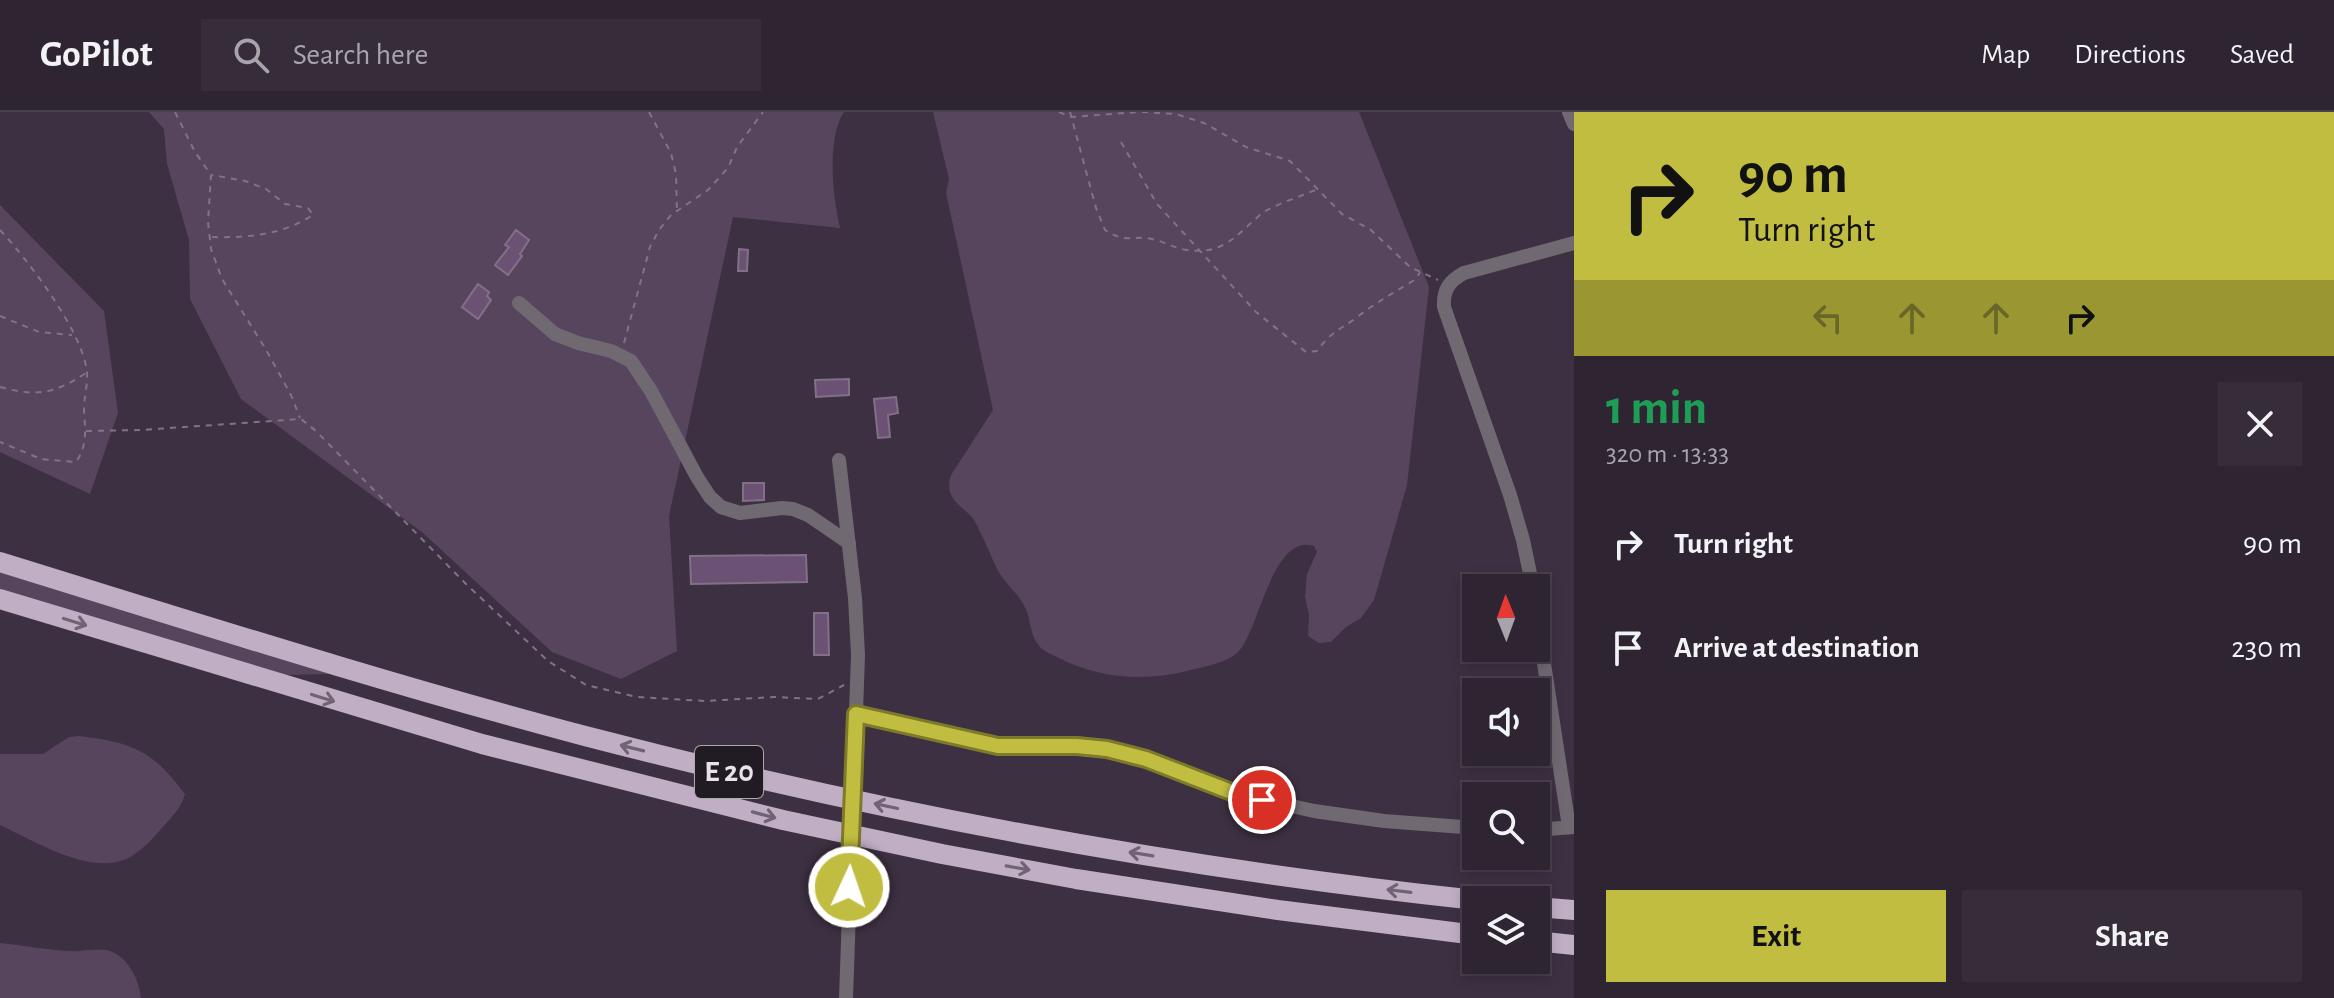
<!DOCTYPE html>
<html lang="en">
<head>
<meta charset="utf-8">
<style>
  :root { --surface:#2e2432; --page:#362c3a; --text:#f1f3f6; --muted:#a7a4ac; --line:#49414d; --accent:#c1bd40 }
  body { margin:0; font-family:"Alegreya Sans",sans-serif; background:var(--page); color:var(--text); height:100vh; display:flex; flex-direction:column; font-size:30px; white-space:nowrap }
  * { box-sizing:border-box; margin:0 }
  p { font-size:26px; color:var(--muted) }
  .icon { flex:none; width:44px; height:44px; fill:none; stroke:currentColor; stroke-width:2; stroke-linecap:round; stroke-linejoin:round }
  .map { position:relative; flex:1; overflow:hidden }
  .panel { display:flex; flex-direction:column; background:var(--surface); width:760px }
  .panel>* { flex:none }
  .guide { background:#c1bd40; color:#111; overflow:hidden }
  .needle { width:52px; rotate:359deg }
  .controls { position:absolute; left:1462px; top:462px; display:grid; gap:16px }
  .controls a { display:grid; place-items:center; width:88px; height:88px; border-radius:0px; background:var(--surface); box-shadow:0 4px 12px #0003,0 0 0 2px var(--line); font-size:40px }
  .pin { position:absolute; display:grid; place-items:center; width:68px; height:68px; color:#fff; margin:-34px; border:4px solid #fff; border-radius:50%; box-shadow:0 2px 8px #0007 }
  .me { position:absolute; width:88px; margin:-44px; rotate:3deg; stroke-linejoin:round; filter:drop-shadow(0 0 6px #0008) }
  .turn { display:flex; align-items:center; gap:28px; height:168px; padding:0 32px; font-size:36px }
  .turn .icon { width:104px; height:104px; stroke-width:2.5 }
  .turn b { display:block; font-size:56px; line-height:68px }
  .lanes { display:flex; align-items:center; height:76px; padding:0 32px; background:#0003; justify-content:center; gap:40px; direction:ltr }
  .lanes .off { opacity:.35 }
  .round { display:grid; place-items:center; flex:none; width:84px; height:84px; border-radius:0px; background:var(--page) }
  .headline { display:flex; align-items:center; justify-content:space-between; height:136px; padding:0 32px }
  h1 { font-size:48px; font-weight:700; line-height:60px; color:#1e9e55 }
  .cta { display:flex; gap:16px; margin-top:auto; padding:16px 32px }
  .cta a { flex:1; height:92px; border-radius:0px; background:var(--accent); color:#111; font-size:32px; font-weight:700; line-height:92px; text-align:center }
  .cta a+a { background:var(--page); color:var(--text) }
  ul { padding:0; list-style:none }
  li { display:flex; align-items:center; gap:24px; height:104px; padding:0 32px }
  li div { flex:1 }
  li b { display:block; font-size:30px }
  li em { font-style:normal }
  header { display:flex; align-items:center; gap:48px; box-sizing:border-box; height:112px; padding:0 40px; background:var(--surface); border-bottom:2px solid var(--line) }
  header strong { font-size:38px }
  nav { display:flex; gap:44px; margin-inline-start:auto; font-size:28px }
  .search { width:560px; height:72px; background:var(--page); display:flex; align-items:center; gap:20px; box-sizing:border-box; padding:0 28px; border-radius:0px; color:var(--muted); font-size:30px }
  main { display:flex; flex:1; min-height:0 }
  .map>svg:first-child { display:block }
  .green { fill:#57455d }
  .building { fill:#6b5274; stroke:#817186; stroke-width:2 }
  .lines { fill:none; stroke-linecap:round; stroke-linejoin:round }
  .path { stroke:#807484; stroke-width:2; stroke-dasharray:6 6; stroke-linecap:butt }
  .minor { stroke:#706972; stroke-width:14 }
  .highway { stroke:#bfaec4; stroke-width:20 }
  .oneway { stroke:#706474 }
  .route-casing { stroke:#7d7b2a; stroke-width:20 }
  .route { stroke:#c1bd40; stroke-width:14 }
  .labels { text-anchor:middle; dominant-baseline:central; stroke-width:6; stroke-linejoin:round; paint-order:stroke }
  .shield { fill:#211b23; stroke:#aea6b0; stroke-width:2 }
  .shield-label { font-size:30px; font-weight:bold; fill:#eae1ed }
</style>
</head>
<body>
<header>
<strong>GoPilot</strong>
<div class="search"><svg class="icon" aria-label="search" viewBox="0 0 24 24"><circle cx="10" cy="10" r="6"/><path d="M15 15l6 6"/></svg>Search here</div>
<nav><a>Map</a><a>Directions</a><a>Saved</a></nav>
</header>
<main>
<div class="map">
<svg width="1574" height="886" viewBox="0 0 1574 886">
  <rect width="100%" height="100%" fill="#3d3042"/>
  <path class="green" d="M149,0H844C826,27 833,85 840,116L733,105L669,404L677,539L621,567L552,540L423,421L241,287L190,187L189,128L167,52L164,17Z
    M933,0H1359L1429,175L1407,373L1374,488L1361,506L1346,515L1331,530L1319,531L1308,524L1309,503L1305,485L1307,462L1317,440L1314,434C1272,420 1259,520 1238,540C1227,551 1202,555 1187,559C1144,570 1096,566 1057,545C1052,542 1045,540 1041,536C1030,525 1031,510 1026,497C1020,484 1008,474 1000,462C992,449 987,432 979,418C977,413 974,407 970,403C957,391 944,384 951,363L993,298L946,81L949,67Z
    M0,93L104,199L118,301L90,382L0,340Z
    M0,460L334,562L282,563L0,479Z
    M80,624C133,631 152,638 185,682C182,695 170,707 161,717C149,731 135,746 117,750C81,758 32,728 0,713V642H43L69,625Z
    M0,831C23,833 46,838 69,839C81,840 94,836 106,838C127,842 139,867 141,886H0Z"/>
  <path class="building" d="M516,118L529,128L520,142L522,144L508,163L495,153L509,135L505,133Z
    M739,137L748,138L747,159H738Z
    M478,172L489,180L487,184L491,188L478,207L462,195Z
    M849,267V283L816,285L815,268Z
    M896,285L898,301L888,303L890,325L878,326L874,287Z
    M743,371H764V388L743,389Z
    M806,443L807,470L691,472L690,444Z
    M814,501H828L829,543H814Z"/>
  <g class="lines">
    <path class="path" d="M175,0L195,40L211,63L208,110L211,137L222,167L265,236L291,283L300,306
      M649,0L671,41L676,62L677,100
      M1059,0L1071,5L1139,0
      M1070,0L1096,96L1105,118C1127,132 1132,123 1152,127C1162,129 1171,134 1181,137C1223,145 1234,125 1261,102C1271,94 1304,83 1318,77
      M1142,0L1176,2L1204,11L1246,35L1290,49L1342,102L1371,118L1410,155L1438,168
      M1121,30L1157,92L1256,200L1306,240L1317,239C1330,221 1339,218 1356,206C1375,191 1395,180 1416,167L1420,160
      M0,118C28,148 83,220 87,260C88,272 84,285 84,297C85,317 88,333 76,350L41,347L0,330
      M212,125C248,126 282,123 313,103L308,96L285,92L266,77L245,69L212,63
      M0,204L39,220L72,223
      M624,231L650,135L659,118L671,103L708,78L728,56L737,35L763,0
      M0,275C37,285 54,282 86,261
      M86,319L141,318L301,307L316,319L466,472L548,549L586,573L637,585L705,589L774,585L818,587L844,573"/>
    <path class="minor" d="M1569,0L1574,12
      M519,191L555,222L578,231L611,239L631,249L651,279L697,365L710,385L721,395L740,401L782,396L793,397L808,403L849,431
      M839,348L855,486L858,543L846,886
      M1533,476L1523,428L1510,383L1444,195C1443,178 1449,169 1464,161L1574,131
      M1536,499L1569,715
      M856,602L998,634H1077L1107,637L1146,647L1234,681L1314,699L1384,709L1476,716
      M1536,718L1574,715"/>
    <path class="highway" d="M0,450C194,510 388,572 585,624C877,700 1175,756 1476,788
      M0,487L482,632L783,708L942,742L1076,767L1278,798L1476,823
      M1536,795L1574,798
      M1536,829L1574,833"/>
  </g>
  <defs><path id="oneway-shaft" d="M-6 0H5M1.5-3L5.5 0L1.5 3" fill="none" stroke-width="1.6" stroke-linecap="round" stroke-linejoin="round" transform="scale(2)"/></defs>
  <g class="oneway">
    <use href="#oneway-shaft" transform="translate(75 510) rotate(17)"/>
    <use href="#oneway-shaft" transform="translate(323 586) rotate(17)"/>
    <use href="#oneway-shaft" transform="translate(632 636) rotate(-166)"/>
    <use href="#oneway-shaft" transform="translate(886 694) rotate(-168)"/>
    <use href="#oneway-shaft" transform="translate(764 703) rotate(15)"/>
    <use href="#oneway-shaft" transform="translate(1141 742) rotate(-171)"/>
    <use href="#oneway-shaft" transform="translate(1018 756) rotate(10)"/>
    <use href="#oneway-shaft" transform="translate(1399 779) rotate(-173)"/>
  </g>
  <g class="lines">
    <defs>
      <path id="route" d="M849,775L856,602L998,634H1077L1107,637L1146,647L1234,681L1262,688"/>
    </defs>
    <use href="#route" class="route-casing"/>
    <use href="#route" class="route"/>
  </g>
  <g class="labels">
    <rect class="shield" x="695" y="634" width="68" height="52" rx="6"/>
    <g class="shield-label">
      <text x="729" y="660">E 20</text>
    </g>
  </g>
</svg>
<div class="controls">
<a><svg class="needle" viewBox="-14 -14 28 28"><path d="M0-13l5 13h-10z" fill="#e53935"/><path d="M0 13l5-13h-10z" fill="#a7a4ac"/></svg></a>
<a><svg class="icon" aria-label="sound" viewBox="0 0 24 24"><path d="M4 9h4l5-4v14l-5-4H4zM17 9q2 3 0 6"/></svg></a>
<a><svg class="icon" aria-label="search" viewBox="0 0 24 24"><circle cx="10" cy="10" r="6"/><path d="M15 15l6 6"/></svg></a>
<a><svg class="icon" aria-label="layers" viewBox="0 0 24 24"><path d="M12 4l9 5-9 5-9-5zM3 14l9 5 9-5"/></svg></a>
</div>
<div class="pin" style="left:1262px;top:688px;background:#d93025"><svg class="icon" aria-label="arrive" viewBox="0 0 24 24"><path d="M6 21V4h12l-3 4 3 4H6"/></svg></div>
<svg class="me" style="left:849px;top:775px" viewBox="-20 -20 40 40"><circle r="17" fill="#c1bd40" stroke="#fff" stroke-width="3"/><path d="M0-11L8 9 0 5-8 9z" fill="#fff"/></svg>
</div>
<section class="panel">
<div class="guide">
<div class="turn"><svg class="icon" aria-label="right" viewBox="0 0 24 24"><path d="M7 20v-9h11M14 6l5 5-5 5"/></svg><div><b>90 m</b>Turn right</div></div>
<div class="lanes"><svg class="icon off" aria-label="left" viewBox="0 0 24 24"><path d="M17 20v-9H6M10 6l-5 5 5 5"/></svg><svg class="icon off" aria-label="ahead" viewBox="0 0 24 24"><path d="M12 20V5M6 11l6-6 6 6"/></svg><svg class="icon off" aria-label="ahead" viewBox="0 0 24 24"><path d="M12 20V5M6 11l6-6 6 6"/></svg><svg class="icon" aria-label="right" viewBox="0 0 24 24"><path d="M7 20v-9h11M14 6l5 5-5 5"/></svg></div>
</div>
<div class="headline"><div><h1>1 min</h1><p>320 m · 13:33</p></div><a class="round"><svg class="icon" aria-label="close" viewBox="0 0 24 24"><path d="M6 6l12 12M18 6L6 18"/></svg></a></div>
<ul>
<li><svg class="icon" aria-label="right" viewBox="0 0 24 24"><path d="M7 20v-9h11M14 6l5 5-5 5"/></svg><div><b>Turn right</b></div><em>90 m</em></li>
<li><svg class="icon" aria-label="arrive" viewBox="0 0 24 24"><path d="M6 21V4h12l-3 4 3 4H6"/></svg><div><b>Arrive at destination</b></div><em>230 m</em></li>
</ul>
<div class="cta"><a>Exit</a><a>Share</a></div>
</section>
</main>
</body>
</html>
